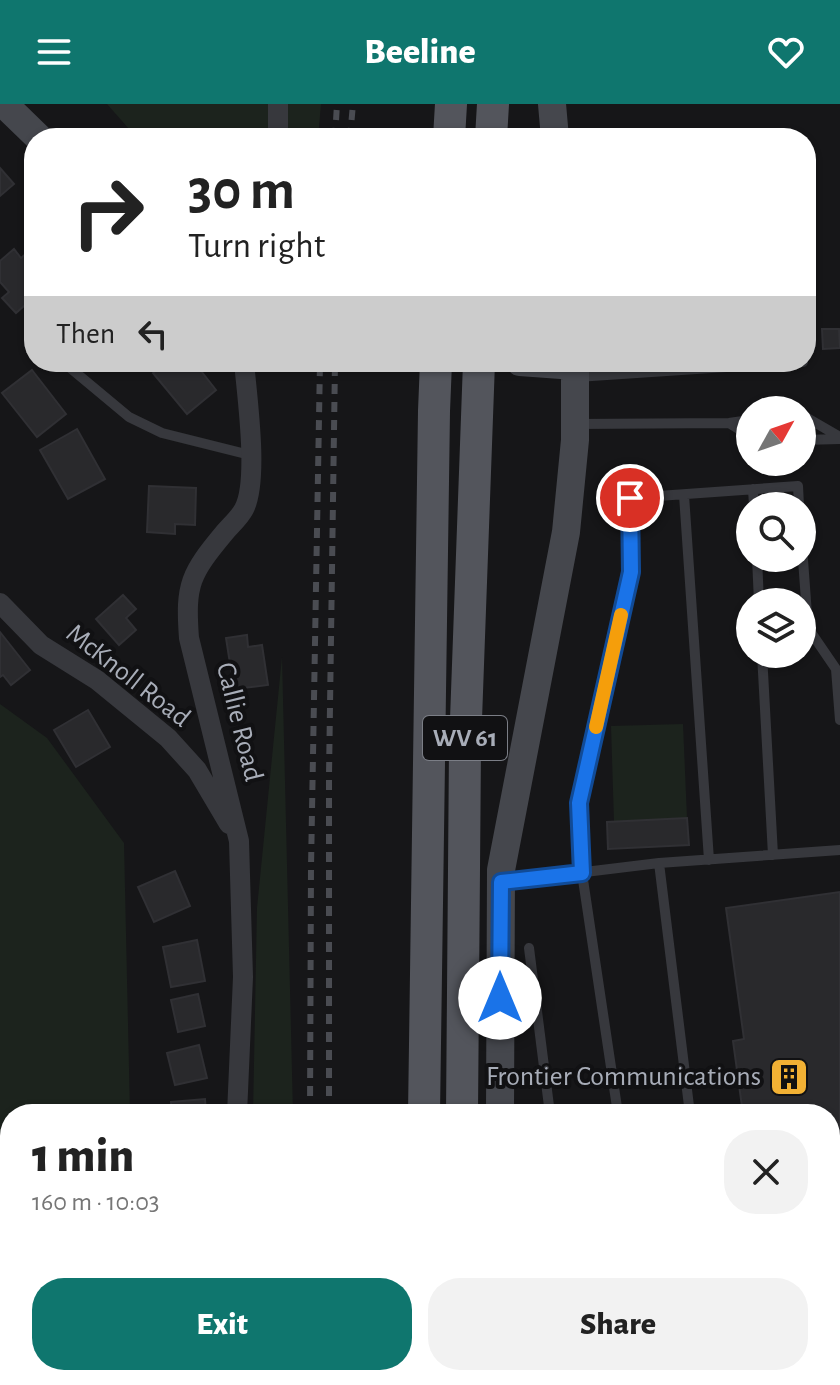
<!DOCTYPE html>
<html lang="en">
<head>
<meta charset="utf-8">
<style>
  :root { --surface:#fff; --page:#f2f2f2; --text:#222; --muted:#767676; --accent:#0f766e }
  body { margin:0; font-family:"Alegreya Sans",sans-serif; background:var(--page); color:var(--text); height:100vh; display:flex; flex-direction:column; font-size:30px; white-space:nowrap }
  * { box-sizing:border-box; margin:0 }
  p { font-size:26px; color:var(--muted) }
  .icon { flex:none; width:44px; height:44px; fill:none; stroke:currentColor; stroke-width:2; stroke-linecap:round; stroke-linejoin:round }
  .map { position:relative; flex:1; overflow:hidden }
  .details { position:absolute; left:0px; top:1000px; width:840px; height:282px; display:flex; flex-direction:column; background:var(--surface); border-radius:32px 32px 0 0; box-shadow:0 2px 6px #0004 }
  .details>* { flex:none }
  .guide { position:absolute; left:24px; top:24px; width:792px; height:244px; border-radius:32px; box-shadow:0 2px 6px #0004; background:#fff; color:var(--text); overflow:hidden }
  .needle { width:52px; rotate:50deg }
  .controls { position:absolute; left:736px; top:292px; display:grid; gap:16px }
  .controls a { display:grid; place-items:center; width:80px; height:80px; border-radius:50%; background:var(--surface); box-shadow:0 2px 6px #0004; font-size:40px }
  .pin { position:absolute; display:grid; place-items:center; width:68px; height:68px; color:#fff; margin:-34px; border:4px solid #fff; border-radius:50%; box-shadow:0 2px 8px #0007 }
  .me { position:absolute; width:88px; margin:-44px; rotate:0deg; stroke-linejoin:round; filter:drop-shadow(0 0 6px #0008) }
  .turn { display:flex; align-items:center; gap:28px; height:168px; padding:0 32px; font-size:36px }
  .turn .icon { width:104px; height:104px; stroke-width:2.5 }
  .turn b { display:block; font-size:56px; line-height:68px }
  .then { display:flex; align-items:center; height:76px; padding:0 32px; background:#0003; gap:16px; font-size:30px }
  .round { display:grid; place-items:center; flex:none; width:84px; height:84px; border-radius:32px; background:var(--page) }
  .head { display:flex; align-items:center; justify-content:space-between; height:136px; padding:0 32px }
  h1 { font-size:48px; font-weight:800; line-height:60px }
  .button { display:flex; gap:16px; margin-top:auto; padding:16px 32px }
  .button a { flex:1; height:92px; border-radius:32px; background:var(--accent); color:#fff; font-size:32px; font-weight:800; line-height:92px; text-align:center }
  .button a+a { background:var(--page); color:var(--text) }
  header { display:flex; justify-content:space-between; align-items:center; height:104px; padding:0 32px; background:var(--accent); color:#fff; font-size:36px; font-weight:800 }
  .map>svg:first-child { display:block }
  .green { fill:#1c231d }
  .building { fill:#29292c; stroke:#303034; stroke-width:2 }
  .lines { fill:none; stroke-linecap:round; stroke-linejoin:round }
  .lane { stroke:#37383d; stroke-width:10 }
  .street { stroke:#37383d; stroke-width:20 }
  .secondary { stroke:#45474d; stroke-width:28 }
  .primary { stroke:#53555c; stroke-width:32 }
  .rail { stroke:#4a4c52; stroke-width:6; stroke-dasharray:10 8; stroke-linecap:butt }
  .route-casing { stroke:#114b97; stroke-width:20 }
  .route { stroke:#1a73e8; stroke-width:14 }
  .slow { stroke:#f59e0b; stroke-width:14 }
  .labels { text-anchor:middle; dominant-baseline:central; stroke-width:8; stroke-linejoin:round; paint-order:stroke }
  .shield { fill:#111113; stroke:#7b7e86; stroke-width:2 }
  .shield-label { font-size:26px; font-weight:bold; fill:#a8adb8 }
  .street-label { font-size:28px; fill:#a8adb8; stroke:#111113 }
  .poi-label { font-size:28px; fill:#a8adb8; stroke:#111113; text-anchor:end }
</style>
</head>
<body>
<header><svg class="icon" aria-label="menu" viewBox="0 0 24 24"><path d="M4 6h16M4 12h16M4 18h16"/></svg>Beeline<svg class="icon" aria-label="heart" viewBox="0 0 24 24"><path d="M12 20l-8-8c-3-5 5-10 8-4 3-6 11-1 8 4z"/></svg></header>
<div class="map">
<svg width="840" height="1281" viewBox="0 0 840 1281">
  <rect width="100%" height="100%" fill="#161618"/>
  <path class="green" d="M107,0H321L318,34H137Z
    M282,553L293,1010H253L257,804Z
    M0,600L47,634L124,739L130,1010H10V1123L0,1096Z
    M683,620L687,714L614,718L611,622Z
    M82,1272H136V1281H86Z
    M248,1272H299V1281H247Z"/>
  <path class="building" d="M0,64L14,80L0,92Z
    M34,143V193L16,209L2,194L9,188L0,178V157L14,145L21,154Z
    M822,225H839L840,244L823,245Z
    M166,258H194L216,286L187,310L153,269Z
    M32,266L66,310L37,333L2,289Z
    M77,325L105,375L68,395L40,346Z
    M149,382L196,384L195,421L175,420V430L147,428Z
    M123,491L136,505L126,514L136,526L119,541L96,515Z
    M0,528L30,566L11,581L3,571L0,573Z
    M247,531L248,543L262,541L268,581L234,585L226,534Z
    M88,606L110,643L76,663L54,626Z
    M687,714L689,741L608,745L607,718Z
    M175,767L190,802L154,818L138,783Z
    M840,788V1118L830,1119V1010H743L733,937L744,935L726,804Z
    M197,836L205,877L171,883L163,843Z
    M198,890L205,922L178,928L171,896Z
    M199,941L207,974L175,981L167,949Z
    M205,995L206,1010H172L171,998Z
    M162,1272H196L195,1281H161Z"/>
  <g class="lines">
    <path class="lane" d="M63,258L129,313L162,329L250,351
      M577,273L803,258
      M802,311L840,333
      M729,319L750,332
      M576,320L729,319L750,316
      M802,336L840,335
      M753,385L754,402
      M684,391L709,756
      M802,442L808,524L836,565L840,616
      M757,454L759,498
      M762,550L773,751
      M659,759L840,746
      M503,778L659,759L690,1010
      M529,844L550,1010
      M618,1010L582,769L579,699L631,468L630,394L798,382L799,402
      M830,1170L840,1169
      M830,1264L840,1261
      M490,1272L492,1281
      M546,1272L559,1281
      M767,1281L800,1272"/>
    <path class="street" d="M275,34L278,27V0
      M0,499L41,541L97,576L168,634L197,666L229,720
      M237,1010L243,873L239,737L189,534C185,480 190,470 225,428C231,421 240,413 244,405C259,377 247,292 244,258
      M229,1281L230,1272"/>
    <path class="secondary" d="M4,0L39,34
      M552,0L555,34
      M520,258L575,262
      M500,1010L501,766L566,428L575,336V258
      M535,1272L536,1281"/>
    <path class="primary" d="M449,34L451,0
      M491,34L493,0
      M424,1010L434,307L436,258
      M462,1010L465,643L479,258
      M419,1281V1272
      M459,1281V1272"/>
    <path class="rail" d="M335,34L337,0
      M350,34L353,0
      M310,1010L311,764L320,258
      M329,1010V672L335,258
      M315,1272V1281
      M333,1272L334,1281"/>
  </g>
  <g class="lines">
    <defs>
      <path id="route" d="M500,894L501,778L582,769L579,699L631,468L630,394"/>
    </defs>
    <use href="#route" class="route-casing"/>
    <use href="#route" class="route"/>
    <path class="slow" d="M596,623L621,511"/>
  </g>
  <defs>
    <symbol id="building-square" viewBox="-11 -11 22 22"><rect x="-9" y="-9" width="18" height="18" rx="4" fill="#f2b134" stroke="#111113"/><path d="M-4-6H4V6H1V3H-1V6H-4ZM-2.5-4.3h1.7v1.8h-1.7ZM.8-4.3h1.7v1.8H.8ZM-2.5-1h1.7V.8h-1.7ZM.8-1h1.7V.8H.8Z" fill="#111"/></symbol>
  </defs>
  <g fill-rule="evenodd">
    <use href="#building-square" x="767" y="951" width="44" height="44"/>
  </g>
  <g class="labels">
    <rect class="shield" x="423" y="612" width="84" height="44" rx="6"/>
    <g class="shield-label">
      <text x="465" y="634">WV 61</text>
    </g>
    <g class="street-label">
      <text transform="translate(128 572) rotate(38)">McKnoll Road</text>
      <text transform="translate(239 618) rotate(76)">Callie Road</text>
    </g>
    <g class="poi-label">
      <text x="761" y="973">Frontier Communications</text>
    </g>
  </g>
</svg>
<div class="controls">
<a><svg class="needle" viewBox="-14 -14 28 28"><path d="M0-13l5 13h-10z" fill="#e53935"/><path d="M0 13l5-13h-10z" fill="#767676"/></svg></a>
<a><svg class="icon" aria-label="search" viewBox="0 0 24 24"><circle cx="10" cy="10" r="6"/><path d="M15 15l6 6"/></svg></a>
<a><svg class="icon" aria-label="layers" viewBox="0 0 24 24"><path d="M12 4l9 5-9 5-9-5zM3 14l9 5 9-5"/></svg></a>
</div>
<div class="pin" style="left:630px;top:394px;background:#d93025"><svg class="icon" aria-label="arrive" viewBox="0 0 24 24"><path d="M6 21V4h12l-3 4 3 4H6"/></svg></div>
<svg class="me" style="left:500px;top:894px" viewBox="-20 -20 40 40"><circle r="19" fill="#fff"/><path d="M0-13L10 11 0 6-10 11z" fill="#1a73e8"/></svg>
<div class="guide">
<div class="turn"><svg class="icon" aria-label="right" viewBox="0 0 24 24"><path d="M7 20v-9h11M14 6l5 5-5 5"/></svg><div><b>30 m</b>Turn right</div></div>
<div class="then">Then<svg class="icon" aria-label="left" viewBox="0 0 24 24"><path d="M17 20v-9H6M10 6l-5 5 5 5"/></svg></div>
</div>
<section class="details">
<div class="head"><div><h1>1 min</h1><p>160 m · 10:03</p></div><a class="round"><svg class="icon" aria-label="close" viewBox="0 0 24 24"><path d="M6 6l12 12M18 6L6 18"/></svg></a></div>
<div class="button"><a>Exit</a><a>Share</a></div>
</section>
</div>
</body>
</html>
